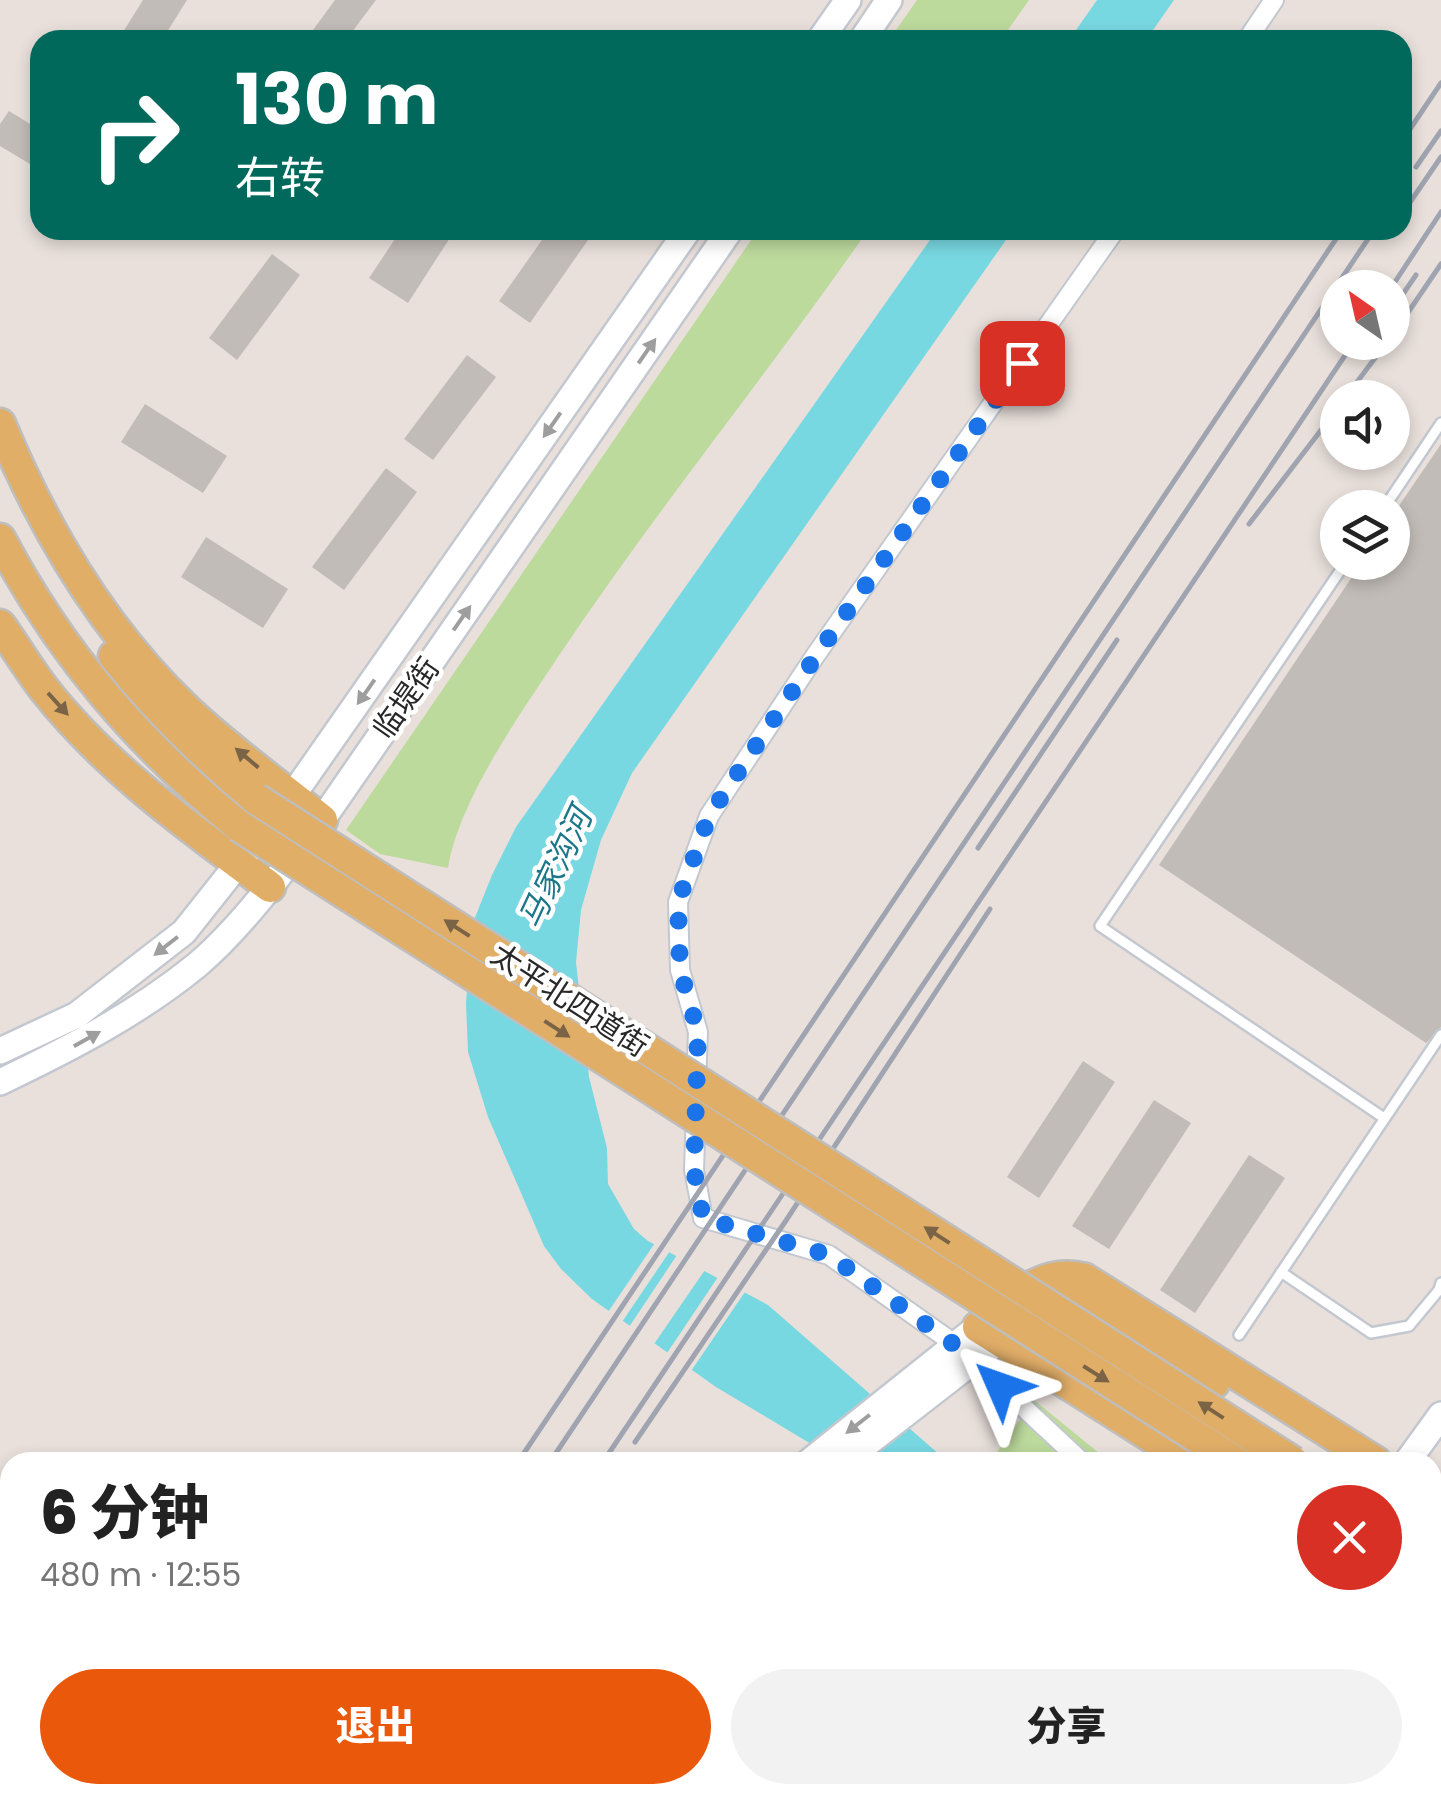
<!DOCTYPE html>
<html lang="zh">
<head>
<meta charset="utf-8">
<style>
  :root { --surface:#fff; --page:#f2f2f2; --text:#222; --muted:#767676; --accent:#ea580c }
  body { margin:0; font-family:Poppins,"Noto Sans SC",sans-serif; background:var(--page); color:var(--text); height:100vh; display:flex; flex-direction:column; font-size:38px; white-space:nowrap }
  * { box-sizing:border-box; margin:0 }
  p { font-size:32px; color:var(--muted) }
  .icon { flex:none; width:55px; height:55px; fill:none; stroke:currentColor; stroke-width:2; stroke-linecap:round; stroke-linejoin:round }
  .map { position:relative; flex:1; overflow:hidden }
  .details { position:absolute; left:0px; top:1452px; width:1442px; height:352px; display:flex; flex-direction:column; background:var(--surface); border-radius:30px 30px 0 0; box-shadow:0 5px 15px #0003 }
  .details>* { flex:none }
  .hud { position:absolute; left:30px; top:30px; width:1382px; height:210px; border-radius:30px; box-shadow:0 5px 15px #0003; background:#00695c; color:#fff; overflow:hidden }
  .needle { width:65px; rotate:326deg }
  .buttons { position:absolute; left:1320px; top:270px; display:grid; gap:20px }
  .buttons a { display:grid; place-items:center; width:90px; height:90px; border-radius:50%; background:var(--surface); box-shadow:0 5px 15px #0003; font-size:50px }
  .pin { position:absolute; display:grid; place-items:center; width:85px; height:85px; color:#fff; margin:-42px; border-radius:20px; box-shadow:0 5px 15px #0006 }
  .me { position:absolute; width:110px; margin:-55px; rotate:313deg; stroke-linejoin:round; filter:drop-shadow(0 0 8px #0008) }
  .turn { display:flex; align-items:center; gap:35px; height:210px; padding:0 40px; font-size:45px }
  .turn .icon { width:130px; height:130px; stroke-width:2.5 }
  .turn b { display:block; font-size:70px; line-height:85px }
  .round { display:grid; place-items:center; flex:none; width:105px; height:105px; border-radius:52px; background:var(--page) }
  .summary { display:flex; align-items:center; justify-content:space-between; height:170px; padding:0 40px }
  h1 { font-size:60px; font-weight:800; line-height:75px }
  .cta { display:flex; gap:20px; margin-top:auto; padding:20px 40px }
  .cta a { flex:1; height:115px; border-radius:60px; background:var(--accent); color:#fff; font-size:40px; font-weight:800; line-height:115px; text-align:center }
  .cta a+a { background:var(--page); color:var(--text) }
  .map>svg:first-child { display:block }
  .green { fill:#bdda9d }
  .water { fill:#78d8e1 }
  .pier { fill:#e9e0db }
  .building { fill:#c1bcb7 }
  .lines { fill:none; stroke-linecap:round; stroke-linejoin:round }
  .lane-casing { stroke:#c3c8d0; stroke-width:14 }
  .street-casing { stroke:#c3c8d0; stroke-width:22 }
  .secondary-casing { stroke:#c3c8d0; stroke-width:30 }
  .primary-casing { stroke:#bebebe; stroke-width:35 }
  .lane { stroke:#fff; stroke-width:9 }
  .street { stroke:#fff; stroke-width:18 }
  .secondary { stroke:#fff; stroke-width:25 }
  .primary { stroke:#e1ae68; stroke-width:30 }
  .rail { stroke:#9fa4b0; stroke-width:5 }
  .primary-bridge-casing { stroke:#bebebe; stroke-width:35; stroke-linecap:butt }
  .primary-bridge { stroke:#e1ae68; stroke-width:30 }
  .oneway { fill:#9e9e9e }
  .oneway2 { fill:#7b6445 }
  .route { stroke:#1a73e8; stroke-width:18; stroke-dasharray:0 32.4 }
  .labels { text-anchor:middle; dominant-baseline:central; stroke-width:9; stroke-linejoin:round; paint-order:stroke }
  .street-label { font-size:30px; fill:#282828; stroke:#fff }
  .water-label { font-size:32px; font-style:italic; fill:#1b7789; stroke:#fff }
</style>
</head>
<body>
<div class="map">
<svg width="1441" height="1804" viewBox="0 0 1441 1804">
  <rect width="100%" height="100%" fill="#e9e0db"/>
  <path class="green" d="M917,0H1029L1001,40H889Z
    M758,230H868C767,375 654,513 556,660C518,717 459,801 448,868L380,854L346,830Z
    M1034,1400L1110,1462H990Z
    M1433,1762L1441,1774V1804H895L889,1795H1432Z"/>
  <path class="water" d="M1097,0H1174L1146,40H1069Z
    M937,230H1013L632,773L601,840L581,910L576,962L589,1077L607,1148L608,1184L634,1229L648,1241L768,1305L948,1462H841L716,1387L592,1299L561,1269L544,1246L488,1117L468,1052L466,1004L472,925L492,875L516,827Z
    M1232,1795H1312L1322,1804H1242Z"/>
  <path class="pier" d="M657,1240L672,1248L620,1325L606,1315Z
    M679,1252L707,1267L652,1347L627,1330Z
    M720,1274L747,1289L689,1374L665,1356Z"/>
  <path class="building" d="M143,0H187L162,40H118Z
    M335,0H376L346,40H318L310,34Z
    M9,111L40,130V170L0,146V124Z
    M401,230H455L408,303L369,278Z
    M549,230H595L530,323L499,301Z
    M272,254L300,275L237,360L209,338Z
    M467,355L496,377L433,460L404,439Z
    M145,404L227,456L203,493L121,442Z
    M1441,444V1027L1426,1043L1159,865L1362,562H1392V516Z
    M386,468L417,492L344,590L312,567Z
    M206,537L288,589L263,628L181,577Z
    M1083,1061L1115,1082L1039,1198L1007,1177Z
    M1154,1100L1191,1123L1109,1249L1072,1226Z
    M1249,1155L1285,1178L1195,1313L1160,1290Z"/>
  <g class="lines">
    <defs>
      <path id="lane" d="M1384,508L1441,423
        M1346,562L1100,926L1384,1118
        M1281,1272L1371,1333L1409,1326L1439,1290L1441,1283
        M1239,1335L1441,1035
        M857,1795L864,1804
        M1116,1795L1126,1804"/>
      <path id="street" d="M1247,40L1274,0
        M696,1084L698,1032L680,970L678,902L709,816L815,656L1115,230
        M696,1110L694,1170L703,1218L829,1255L959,1347L1082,1462
        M1429,1795L1434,1804"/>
      <path id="secondary" d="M820,40L848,0
        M862,40L889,0
        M281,812L688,230
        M0,1051L77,1015L184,932L249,850
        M0,1082C69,1049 137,1014 197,965C243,926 285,867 322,820L730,230
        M809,1462L978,1327
        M843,1462L999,1341
        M1407,1462L1441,1415
        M486,1804L492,1795
        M507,1804L513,1795"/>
      <path id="primary" d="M0,424C44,530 102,629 186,709C228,749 277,784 322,820
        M0,539C60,653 139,745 239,826
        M0,625C15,646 28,668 44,689C105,767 191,829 270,887
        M114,656C156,709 205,756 256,799
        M1037,1313L1069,1304L1085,1307L1214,1383
        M1191,1462L978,1327C1011,1301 1041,1267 1085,1279L1376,1462
        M1432,1518L1441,1524
        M1432,1552L1441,1557
        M1432,1587L1441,1593
        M1432,1615L1441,1620"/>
    </defs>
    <use href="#lane" class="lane-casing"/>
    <use href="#street" class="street-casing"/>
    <use href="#secondary" class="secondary-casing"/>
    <use href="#primary" class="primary-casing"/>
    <use href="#lane" class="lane"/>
    <use href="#street" class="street"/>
    <use href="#secondary" class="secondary"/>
    <use href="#primary" class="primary"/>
    <path class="rail" d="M1402,141L1441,83
      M1416,167L1441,131
      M1402,214L1441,157
      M1391,288L1441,212
      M1392,310L1416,275
      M1392,336L1441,264
      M1345,398L1387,342
      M1249,524L1338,408
      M978,848L1117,640
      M635,1442L785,1222L990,909
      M518,1462L1342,230
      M550,1462L1374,230
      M603,1462L1354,342
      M301,1804L306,1795
      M329,1804L334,1795
      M392,1804L398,1795"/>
    <defs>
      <path id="primary-bridge" d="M256,799L1293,1462
        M239,826L1236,1462"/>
    </defs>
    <use href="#primary-bridge" class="primary-bridge-casing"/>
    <use href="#primary-bridge" class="primary-bridge"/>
  </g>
  <defs><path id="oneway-solid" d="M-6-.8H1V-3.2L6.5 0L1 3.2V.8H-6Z" transform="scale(2.5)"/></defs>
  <g class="oneway">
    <use href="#oneway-solid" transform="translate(647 351) rotate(-55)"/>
    <use href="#oneway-solid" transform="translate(552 425) rotate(125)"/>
    <use href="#oneway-solid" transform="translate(462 618) rotate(-55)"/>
    <use href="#oneway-solid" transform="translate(366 692) rotate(125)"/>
    <use href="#oneway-solid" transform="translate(166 946) rotate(142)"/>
    <use href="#oneway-solid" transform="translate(87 1039) rotate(-29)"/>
    <use href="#oneway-solid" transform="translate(858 1424) rotate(142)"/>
  </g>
  <g class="oneway2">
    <use href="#oneway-solid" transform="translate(58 704) rotate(48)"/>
    <use href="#oneway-solid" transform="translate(247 758) rotate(-140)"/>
    <use href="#oneway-solid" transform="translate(457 928) rotate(-147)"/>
    <use href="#oneway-solid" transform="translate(557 1029) rotate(33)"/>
    <use href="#oneway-solid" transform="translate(937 1235) rotate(-147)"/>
    <use href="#oneway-solid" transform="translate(1096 1374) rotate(32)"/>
    <use href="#oneway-solid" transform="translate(1211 1410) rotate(-147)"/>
  </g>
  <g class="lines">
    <path class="route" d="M1000,1386L959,1348L829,1255L703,1218L694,1170L698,1032L680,970L678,902L709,816L816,656L1022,363"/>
  </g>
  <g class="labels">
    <g class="street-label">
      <text transform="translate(406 698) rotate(-55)">临堤街</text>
      <text transform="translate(570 1000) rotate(33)">太平北四道街</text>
    </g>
    <g class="water-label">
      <text transform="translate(555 868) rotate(-65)">马家沟河</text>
    </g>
  </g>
</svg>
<div class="buttons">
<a><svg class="needle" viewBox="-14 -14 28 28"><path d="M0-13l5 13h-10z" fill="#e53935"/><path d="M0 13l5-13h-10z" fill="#767676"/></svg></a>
<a><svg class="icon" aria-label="sound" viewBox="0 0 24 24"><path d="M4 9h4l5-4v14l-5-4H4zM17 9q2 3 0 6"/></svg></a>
<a><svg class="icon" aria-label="layers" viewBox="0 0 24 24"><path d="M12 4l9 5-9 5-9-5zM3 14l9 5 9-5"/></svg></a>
</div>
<div class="pin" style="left:1022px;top:363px;background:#d93025"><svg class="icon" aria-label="arrive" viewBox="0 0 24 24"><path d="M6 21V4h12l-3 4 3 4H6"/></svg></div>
<svg class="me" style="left:1000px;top:1386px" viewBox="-20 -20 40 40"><path d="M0-17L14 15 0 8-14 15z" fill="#1a73e8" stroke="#fff" stroke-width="4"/></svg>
<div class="hud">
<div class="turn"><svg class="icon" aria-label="right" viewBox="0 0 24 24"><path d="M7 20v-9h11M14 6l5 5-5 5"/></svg><div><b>130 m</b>右转</div></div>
</div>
<section class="details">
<div class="summary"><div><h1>6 分钟</h1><p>480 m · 12:55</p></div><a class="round" style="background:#d93025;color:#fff"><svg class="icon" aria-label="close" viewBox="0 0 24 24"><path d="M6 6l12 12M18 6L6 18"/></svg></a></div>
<div class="cta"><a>退出</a><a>分享</a></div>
</section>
</div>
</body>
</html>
